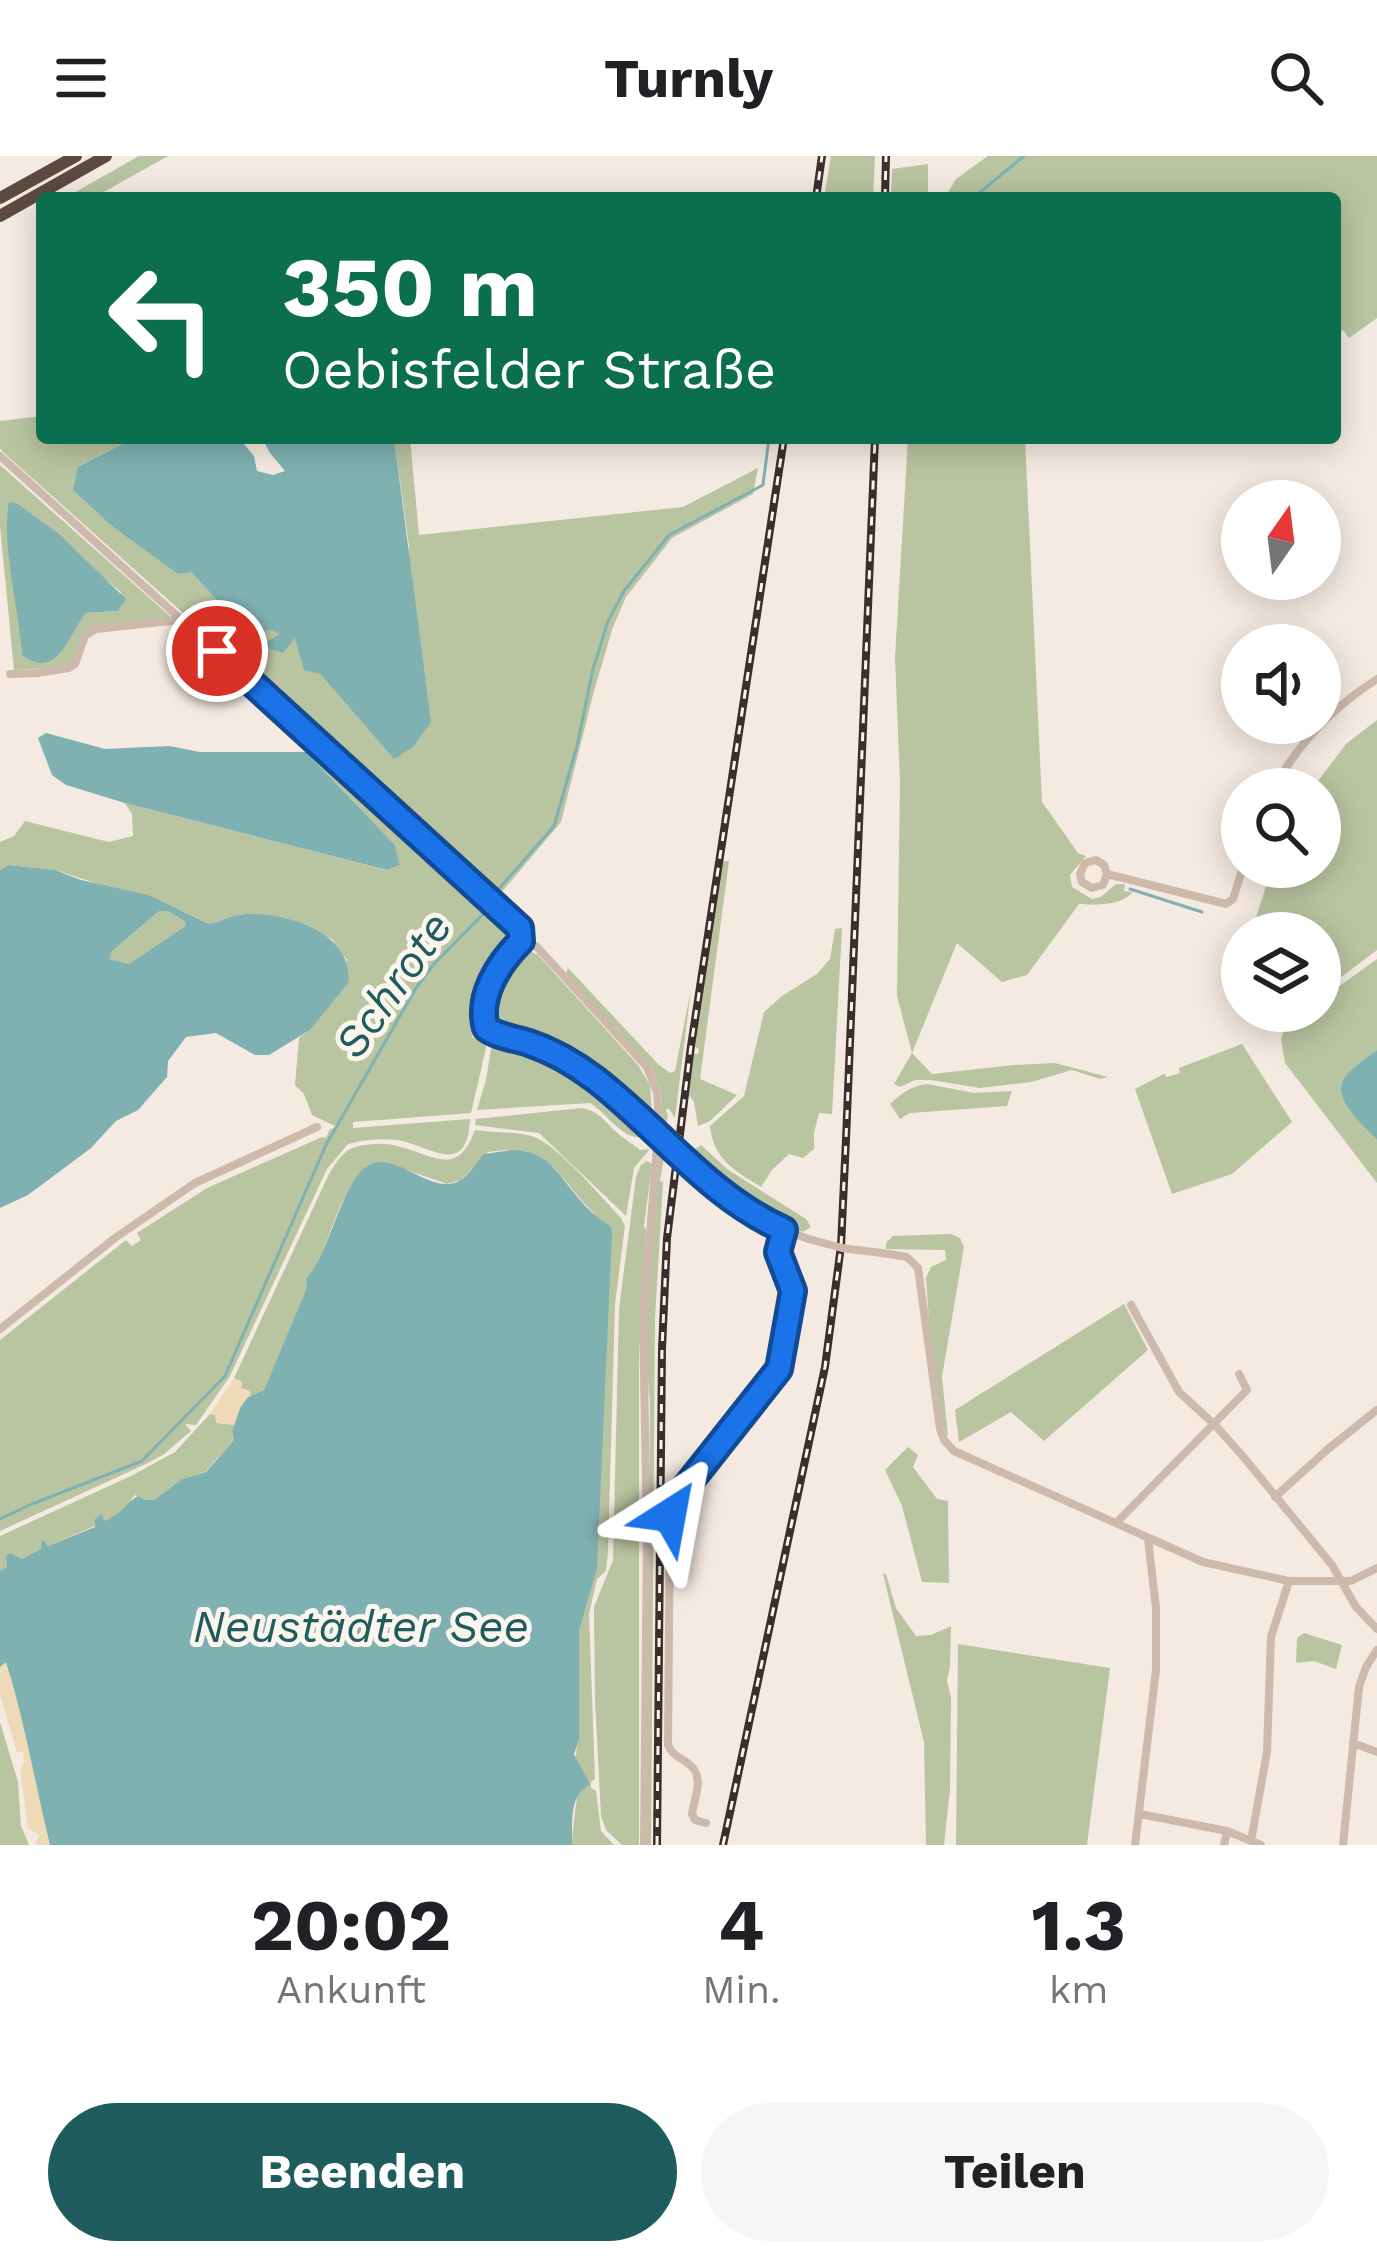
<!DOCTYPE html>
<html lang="de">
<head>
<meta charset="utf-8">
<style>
  :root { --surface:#fff; --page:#f6f6f6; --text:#202124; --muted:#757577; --accent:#1f5c5e }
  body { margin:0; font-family:"Work Sans",sans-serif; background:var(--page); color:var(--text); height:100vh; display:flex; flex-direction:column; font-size:45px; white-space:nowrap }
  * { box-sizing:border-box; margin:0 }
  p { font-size:39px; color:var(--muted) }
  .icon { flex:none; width:66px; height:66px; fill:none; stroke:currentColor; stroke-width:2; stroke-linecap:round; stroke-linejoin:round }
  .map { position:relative; height:1689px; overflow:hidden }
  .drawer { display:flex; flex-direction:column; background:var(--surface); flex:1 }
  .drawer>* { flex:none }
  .hud { position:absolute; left:36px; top:36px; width:1305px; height:252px; border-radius:12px; box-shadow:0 6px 30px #0003; background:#0b6e4f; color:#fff; overflow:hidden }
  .needle { width:78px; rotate:14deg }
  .tools { position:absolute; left:1221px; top:324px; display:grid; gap:24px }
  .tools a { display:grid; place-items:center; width:120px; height:120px; border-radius:50%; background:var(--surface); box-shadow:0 6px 30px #0003; font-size:60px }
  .pin { position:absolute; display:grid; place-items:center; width:102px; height:102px; color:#fff; margin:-51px; border:6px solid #fff; border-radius:50%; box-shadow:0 3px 12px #0007 }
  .me { position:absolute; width:132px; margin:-66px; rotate:34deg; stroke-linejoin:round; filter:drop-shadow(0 0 9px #0008) }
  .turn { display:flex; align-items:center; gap:42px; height:252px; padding:0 48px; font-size:54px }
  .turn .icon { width:156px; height:156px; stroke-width:2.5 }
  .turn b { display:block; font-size:84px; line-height:102px }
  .eta { display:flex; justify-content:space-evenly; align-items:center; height:204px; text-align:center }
  .eta b { font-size:72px; font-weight:700; line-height:84px }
  .button { display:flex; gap:24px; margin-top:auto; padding:24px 48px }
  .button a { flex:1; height:138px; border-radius:72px; background:var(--accent); color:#fff; font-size:48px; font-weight:700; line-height:138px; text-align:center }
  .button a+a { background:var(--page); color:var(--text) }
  header { display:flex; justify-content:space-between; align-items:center; height:156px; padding:0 48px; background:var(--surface); font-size:54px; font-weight:700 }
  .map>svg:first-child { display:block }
  .green { fill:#b9c4a0; fill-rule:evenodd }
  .sand { fill:#efdab8 }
  .water { fill:#7fb1b2; fill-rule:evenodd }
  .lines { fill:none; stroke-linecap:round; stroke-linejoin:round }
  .stream { stroke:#7fb1b2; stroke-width:3 }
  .minor { stroke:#cdbaac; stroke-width:8 }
  .highway { stroke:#5c4942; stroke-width:12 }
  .rail-casing { stroke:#3b2f2b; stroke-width:8 }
  .rail { stroke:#fbf5ee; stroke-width:3; stroke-dasharray:9; stroke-linecap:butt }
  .minor-bridge { stroke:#cdbaac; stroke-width:8 }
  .route-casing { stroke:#114b97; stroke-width:30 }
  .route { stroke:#1a73e8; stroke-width:21 }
  .labels { text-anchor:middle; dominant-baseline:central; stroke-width:10; stroke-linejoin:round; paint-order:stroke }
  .water-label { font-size:45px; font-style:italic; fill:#1f5c5e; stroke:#fbf5ee }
</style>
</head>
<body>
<header><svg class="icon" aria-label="menu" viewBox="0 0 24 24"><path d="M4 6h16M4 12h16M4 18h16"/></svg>Turnly<svg class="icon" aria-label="search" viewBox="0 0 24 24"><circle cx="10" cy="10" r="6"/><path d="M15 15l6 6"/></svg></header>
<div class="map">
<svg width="1377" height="1689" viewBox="0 0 1377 1689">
  <rect width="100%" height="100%" fill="#f4eae1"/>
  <path class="green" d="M139,0H168L93,42H65Z
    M831,0H875L873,42H824Z
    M988,0H1377V162L1349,182L1343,174L1335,179V42H945L956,23Z
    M928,8V42H891L892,13Z
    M42,260V282H134L78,311L101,358L112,370L144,391L190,415L248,478L271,474L295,480L320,518L394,603L409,390L394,282H410L419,379L683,351L758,312L753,338L672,382L626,441L613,471L594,535L561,666L501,737L502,742L3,296L0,292V265Z
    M908,282H1025L1042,646L1078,697L1086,700L1070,719L1072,731L1092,743L1101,741L1116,728H1125L1124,735L1133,736C1121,750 1096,749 1079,748L1027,819L1002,826L957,787L912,897L932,918L1014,909L1055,907L1108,921L1100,923L1072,914L1031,926L980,932L931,924H915L900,931L894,928L912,897L897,840L900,625L895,502Z
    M0,309L172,462L169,464L91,471L82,481L73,506L64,511L14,514L0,370ZM88,409L121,436L118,455L86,457L79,464L22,499L19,460Z
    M1377,564V794L1320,837V777H1251L1272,711H1320V633H1312L1346,588Z
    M314,589L514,776L513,782C485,818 480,836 472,881L486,884V892L471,957L353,966V972L470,963C467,1023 431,990 398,984C382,982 363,984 348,988L327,1013L230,1220L196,1269L185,1268L191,1275L164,1298L148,1307L0,1375V1184L126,1084L132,1090L141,1084L137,1077L207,1032L322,981L326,982L330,973L339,972L312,959L304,938L295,929L299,882L310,874L347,804L332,783L281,762L242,758L209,768L182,755L55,714L9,709L0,714V686L14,680L25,665L109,686L133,680L132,658L125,647L386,714L400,709L395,689L306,596Z
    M722,705H729L700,923L737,939L710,965L698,970L694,946L689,939L694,898H698L699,893L695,891Z
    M160,754L168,755L187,766L185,770L129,808L108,803L112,795Z
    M842,772L832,958L819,957L814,977V993L803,1002L789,998L772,1014L761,1031C733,1014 713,1002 710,970L744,940L764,856L782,840L817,818L830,803L835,773Z
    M518,794H528L538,799L638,909L650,929L653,970C625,944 597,915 563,897C540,885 513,881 491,868C481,841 501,814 518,794Z
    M1377,803V894L1345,922L1352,955L1377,984V1027L1285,907L1281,883L1286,870L1305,855H1320V844Z
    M568,812L659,909L670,917L675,915L691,833L675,962L669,953H666L668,960L663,978L661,935L651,910L566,818Z
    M492,886C557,892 603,939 649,981C621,986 611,960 590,947L477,954L486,924Z
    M1242,888L1292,966L1232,1018L1172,1038L1135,933L1164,918L1167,921L1180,917L1179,912Z
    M927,928L974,937L1012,935L1007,950L910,957L900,963L890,948C902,937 911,930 927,928Z
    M582,952C598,955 604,964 615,975C623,983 634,988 640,994L650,993L634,1012L626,1060L539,977L475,969L476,963Z
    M475,974C493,977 516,975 534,981C559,990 602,1042 621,1062L625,1070L615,1148L608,1395L606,1415L597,1423L589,1458L595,1623L591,1626V1632L596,1635L601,1675L614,1689H572C573,1671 575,1654 578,1636C580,1618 572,1603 579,1584V1475L584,1452L596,1059C555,1021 554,986 488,996L461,1024L447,1028L398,1011L371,1008C335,1035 332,1091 306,1126L308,1132L264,1234L251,1240L249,1235L241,1232L242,1226L234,1222L329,1018C334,1010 339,1001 347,995C356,989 365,989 376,988C420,985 454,1033 475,974Z
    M701,989L727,1013L806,1063L811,1071L803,1076C760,1061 726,1037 692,1006L694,994Z
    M659,990L665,996L660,1025L663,1026L655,1162L651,1689H647L650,1248C641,1162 653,1075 659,990Z
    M647,1005L652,1008L644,1070L646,1075L639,1198V1689H622L606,1674L601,1660L595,1544L594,1451L613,1404L619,1153L636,1021L641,1009Z
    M951,1078L960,1082L964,1091L942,1221L948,1280C933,1260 929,1154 926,1122L931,1111L946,1104L945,1094L886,1093V1087L893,1080Z
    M1124,1148L1148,1194L1044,1285L1011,1256L959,1286L955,1254Z
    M210,1258L215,1259L217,1267L235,1269L232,1278L234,1284L205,1316L182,1323L154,1344H144L135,1339L118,1360L48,1390L43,1386L41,1393L0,1415V1380L133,1319L175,1296Z
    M908,1291L918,1299L913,1311L937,1343L948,1345L949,1427L922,1426L902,1350L885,1314Z
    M883,1418H886L896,1452L916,1480L931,1479L951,1470L950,1511L947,1524L951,1542L950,1633L944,1689H926L924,1586Z
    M1304,1477L1342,1489L1336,1513L1314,1505L1296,1507L1297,1482Z
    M958,1488L1110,1512L1087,1689H956Z
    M0,1566L18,1626L21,1670L29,1689H0Z"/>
  <path class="sand" d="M234,1222L242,1226L241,1232L246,1236L249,1234L251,1240L240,1252L235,1269L216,1267L215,1259L210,1258Z
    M6,1505C25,1565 35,1627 50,1689H35L39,1679L28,1672L20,1614L24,1606L23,1596H17L0,1538V1511Z"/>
  <path class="water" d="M134,282H239L254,300L257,315L273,319L285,315L270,297L262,282H394L431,566L413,591L394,603L320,518L304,514L295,482L283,497L270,493L265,487L280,478L271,474L248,478L191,416L178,418L112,370L73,334L78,311Z
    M9,346L18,348L59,378L126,443L118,455L86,457C69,476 59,526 22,499C19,453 1,388 9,346Z
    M46,577L105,593L169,590L200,596H306L395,689L400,709L387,714L125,647L66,629L52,619L38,582Z
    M9,709L55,714L81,724L148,739L209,768C222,765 234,758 247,758C287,757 355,777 348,827L310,874L269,899H255L216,877L186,881L168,905L167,921L138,954L116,965L91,992L28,1039L0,1052V714ZM159,755H168L186,766L185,770L129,808L109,803L112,795Z
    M1377,894V984C1366,971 1336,947 1342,927C1346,915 1367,902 1377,894Z
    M511,994C549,994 558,1019 581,1045C589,1055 600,1063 611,1071L612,1077L597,1412L579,1475V1584L574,1598L590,1628C568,1641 573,1666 572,1689H50C35,1628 25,1566 6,1506L0,1511V1415L7,1411L6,1400L10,1397L22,1403L41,1393L42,1383L48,1390L95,1371V1363L102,1358L104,1365C121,1360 124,1348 138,1340L145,1344H154L182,1323L206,1316L234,1284L232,1276L240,1252L248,1241L264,1234L307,1132L306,1123C330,1098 342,1023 369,1009C398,995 431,1040 459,1025C469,1020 476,1006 484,998Z"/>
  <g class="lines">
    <path class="stream" d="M973,42L1024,0
      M1130,733L1202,756
      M0,1363L32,1348L142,1305L225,1220L326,989L416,832L434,808L484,757L497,735L554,670L577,590L593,513L608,465L624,435L669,379L763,329L769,282"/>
    <path class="minor" d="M0,300L495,747L520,772L522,782
      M10,518L38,517L69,512L75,508L85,480L96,473L171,465L178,461
      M1273,633C1298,588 1333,551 1377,523
      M1107,718L1103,729L1092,732L1082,726L1080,718L1085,707L1096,704L1104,709L1107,718L1226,748L1233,743L1243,711
      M522,782L537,791L647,911L657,936L659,966L643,1164L647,1377L644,1689
      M522,782C503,806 474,839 486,872C503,884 529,885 549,895C588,914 618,943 649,972
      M698,1018C731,1047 767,1070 809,1083
      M889,1098L907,1101L918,1112L940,1273L944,1284L954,1295L1203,1406L1289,1425H1351L1377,1412
      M1131,1149L1179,1236L1214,1268L1241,1298L1332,1409L1356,1451L1377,1473
      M0,1173L115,1082L195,1027L317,971
      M1275,1341L1328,1293L1377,1254
      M1116,1367L1247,1234L1239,1218
      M1353,1587L1377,1596
      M1140,1658L1227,1675L1261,1689
      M706,1667L695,1664L692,1658C694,1643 705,1621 690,1609C680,1600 674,1602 668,1589L670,1357L677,1342L779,1213L793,1133L779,1098V1086L784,1074
      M1251,1685L1267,1596L1271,1481L1289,1425
      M1135,1689L1156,1514V1452L1148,1383
      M1224,1689L1227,1675
      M1343,1689L1359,1531L1366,1511L1377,1494"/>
    <path class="highway" d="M0,42L76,0
      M0,60L106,0"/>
    <defs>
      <path id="rail" d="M816,42L822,0
        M885,42L886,0
        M657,1689L662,1193L667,1082L691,890L784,282
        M723,1689L825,1211L841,1090L846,983L875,282"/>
    </defs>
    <use href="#rail" class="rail-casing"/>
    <use href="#rail" class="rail"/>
    <path class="minor-bridge" d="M649,972L698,1018
      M809,1083L842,1092L889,1098"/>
  </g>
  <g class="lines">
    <defs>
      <path id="route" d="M217,495L520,772L521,785C499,807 477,840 486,872C498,881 514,882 529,887C553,895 575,908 595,923C660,973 707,1039 784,1074L778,1096L793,1135L779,1213L677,1342L670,1359"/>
    </defs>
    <use href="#route" class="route-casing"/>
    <use href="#route" class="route"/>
  </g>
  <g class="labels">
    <g class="water-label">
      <text transform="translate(393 829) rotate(-55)">Schrote</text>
      <text x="361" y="1470">Neustädter See</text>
    </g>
  </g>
</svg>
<div class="tools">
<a><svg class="needle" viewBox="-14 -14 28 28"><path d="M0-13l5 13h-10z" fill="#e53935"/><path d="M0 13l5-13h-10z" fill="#757577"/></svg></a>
<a><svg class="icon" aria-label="sound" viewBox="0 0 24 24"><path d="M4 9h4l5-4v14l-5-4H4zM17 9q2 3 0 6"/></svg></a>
<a><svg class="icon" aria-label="search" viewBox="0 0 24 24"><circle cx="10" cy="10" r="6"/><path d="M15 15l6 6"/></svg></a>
<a><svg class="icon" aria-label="layers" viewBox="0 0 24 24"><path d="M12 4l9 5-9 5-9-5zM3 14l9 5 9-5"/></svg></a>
</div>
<div class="pin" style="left:217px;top:495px;background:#d93025"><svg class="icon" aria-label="arrive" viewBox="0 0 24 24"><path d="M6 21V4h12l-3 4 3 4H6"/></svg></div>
<svg class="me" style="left:670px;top:1359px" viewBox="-20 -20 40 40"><path d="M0-17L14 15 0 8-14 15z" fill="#1a73e8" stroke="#fff" stroke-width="4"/></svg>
<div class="hud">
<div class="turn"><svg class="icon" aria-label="left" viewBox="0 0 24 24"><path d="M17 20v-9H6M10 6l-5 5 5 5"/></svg><div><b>350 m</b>Oebisfelder Straße</div></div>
</div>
</div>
<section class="drawer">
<div class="eta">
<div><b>20:02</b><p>Ankunft</p></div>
<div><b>4</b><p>Min.</p></div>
<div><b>1.3</b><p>km</p></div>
</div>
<div class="button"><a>Beenden</a><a>Teilen</a></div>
</section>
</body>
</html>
